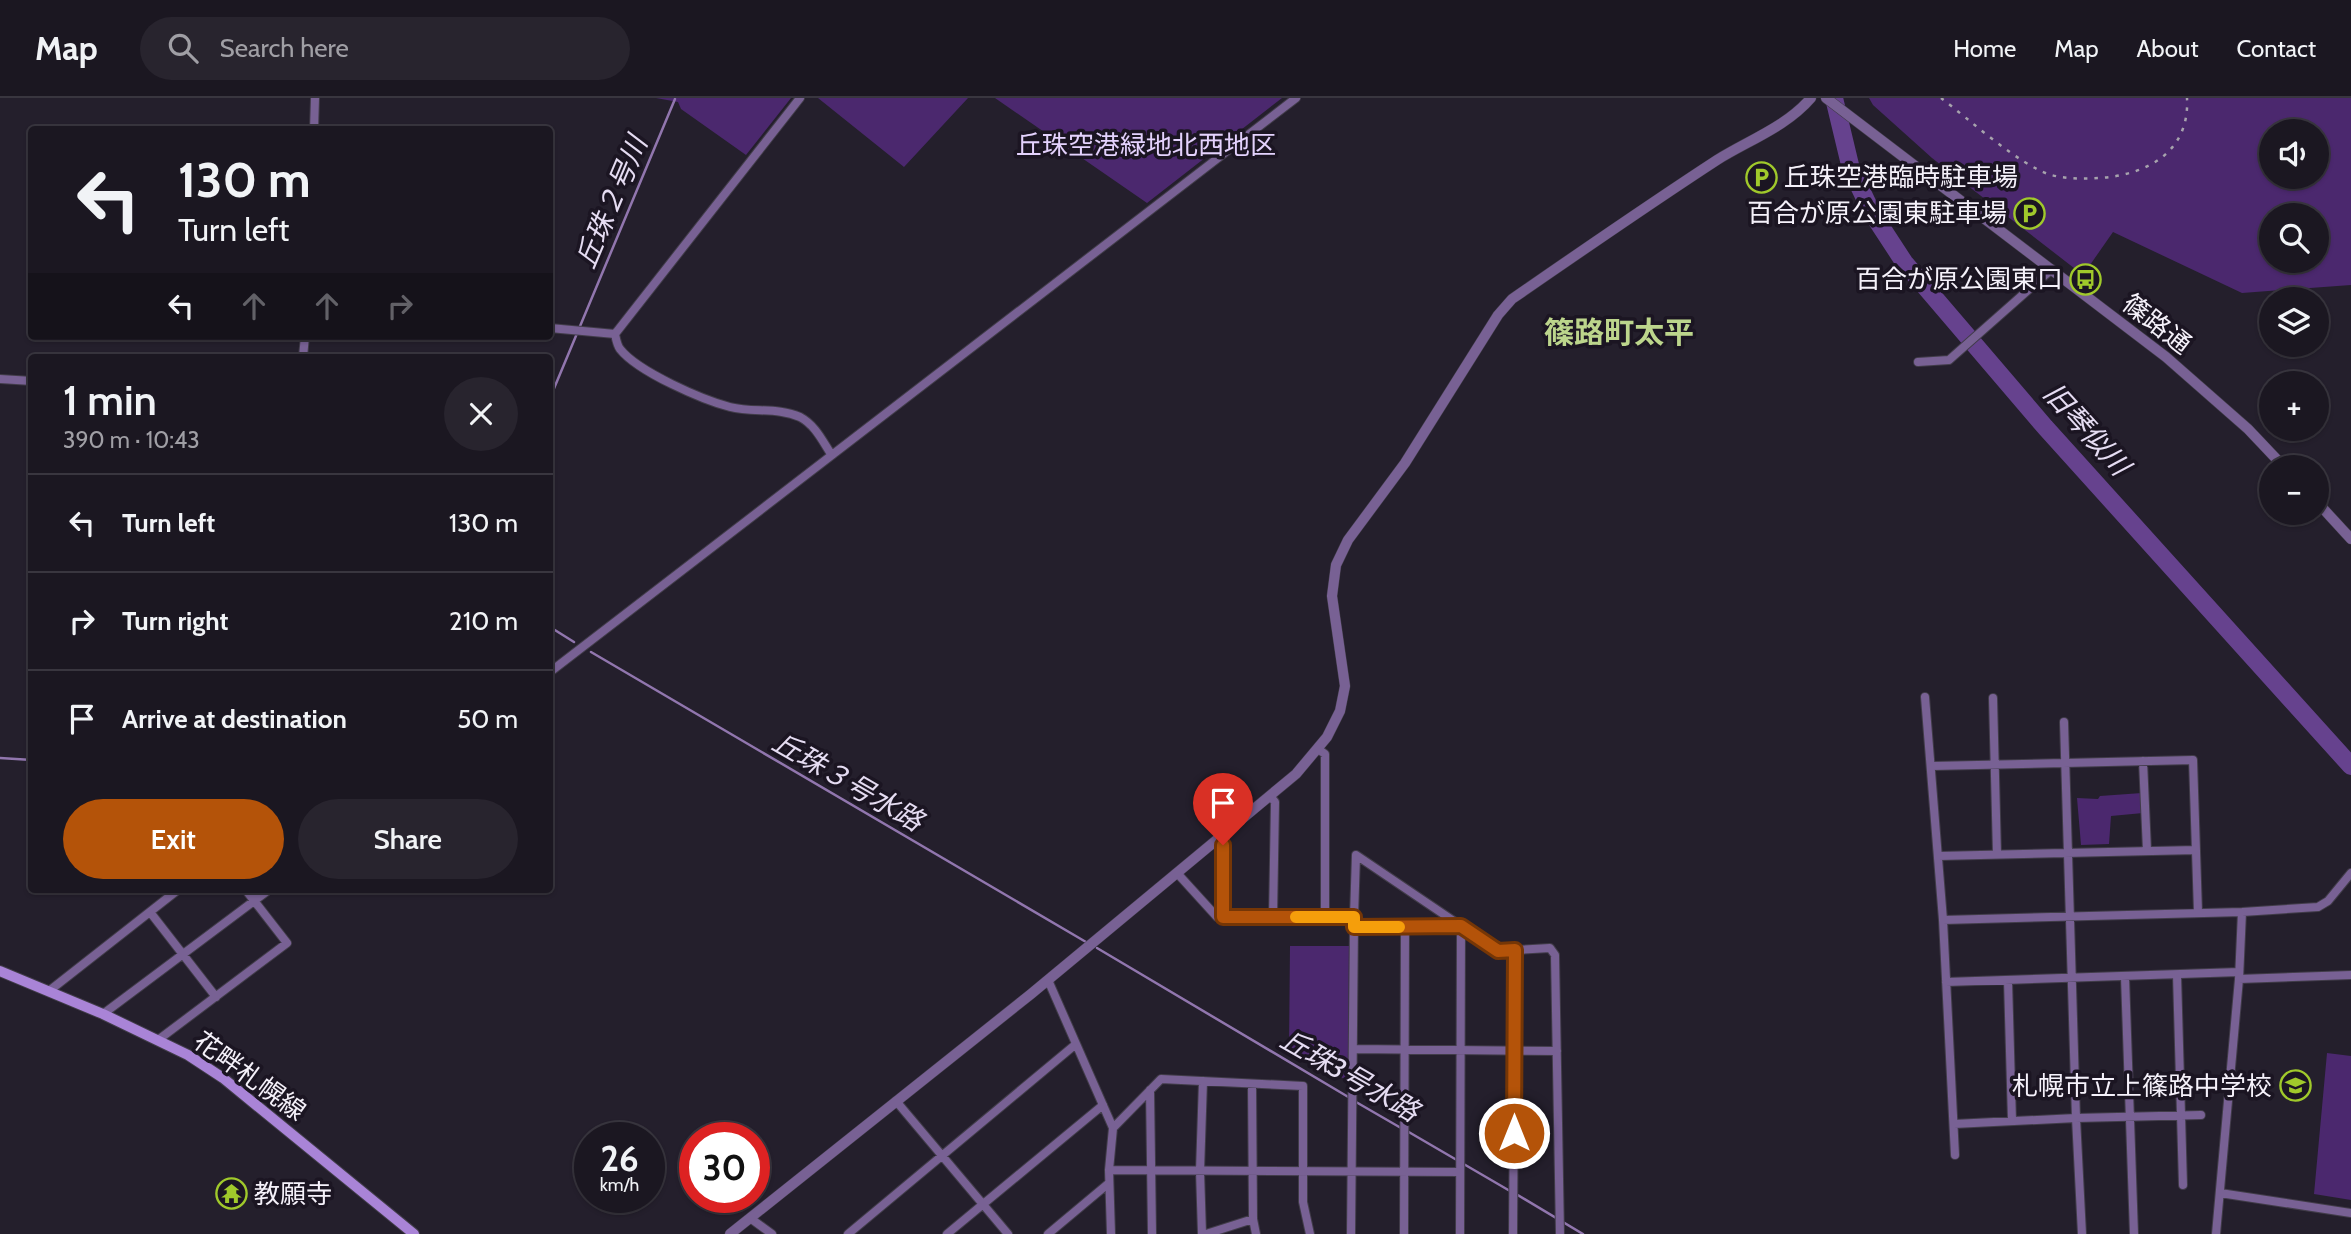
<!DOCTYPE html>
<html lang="en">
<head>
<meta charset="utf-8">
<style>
  :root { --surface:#1b1721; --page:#28242e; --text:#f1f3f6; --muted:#a09fa5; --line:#39363f; --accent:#b45309 }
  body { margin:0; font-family:Cabin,"Noto Sans JP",sans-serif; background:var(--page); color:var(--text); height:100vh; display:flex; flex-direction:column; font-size:26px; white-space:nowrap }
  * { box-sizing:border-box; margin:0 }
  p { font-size:23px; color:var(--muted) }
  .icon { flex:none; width:38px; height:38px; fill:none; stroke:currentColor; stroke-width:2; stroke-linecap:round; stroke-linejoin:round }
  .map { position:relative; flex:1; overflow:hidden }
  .drawer { position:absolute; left:28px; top:256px; width:525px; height:539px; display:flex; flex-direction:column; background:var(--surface); border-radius:7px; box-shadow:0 2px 5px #0004,0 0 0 2px var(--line) }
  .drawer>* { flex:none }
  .banner { position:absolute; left:28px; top:28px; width:525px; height:214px; border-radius:7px; box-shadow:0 2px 5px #0004,0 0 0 2px var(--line); background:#1b1721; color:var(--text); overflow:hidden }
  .controls { position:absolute; left:2259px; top:21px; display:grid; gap:14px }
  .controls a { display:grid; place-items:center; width:70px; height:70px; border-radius:50%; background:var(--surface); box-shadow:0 2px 5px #0004,0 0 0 2px var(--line); font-size:35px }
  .speed { position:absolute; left:574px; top:1024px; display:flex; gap:14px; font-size:35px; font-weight:700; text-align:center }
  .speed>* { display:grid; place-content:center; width:91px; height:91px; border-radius:50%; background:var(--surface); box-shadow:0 2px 5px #0004,0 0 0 2px var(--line); line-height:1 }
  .speed small { font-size:18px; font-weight:400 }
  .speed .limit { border:10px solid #d22; background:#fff; color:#111 }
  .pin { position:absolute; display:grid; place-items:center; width:60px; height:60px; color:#fff; margin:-72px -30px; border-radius:50% 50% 50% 0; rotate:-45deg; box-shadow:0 0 7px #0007 }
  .pin .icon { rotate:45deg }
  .me { position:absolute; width:77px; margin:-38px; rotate:0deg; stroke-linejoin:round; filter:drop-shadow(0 0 5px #0008) }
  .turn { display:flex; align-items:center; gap:24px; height:147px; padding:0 35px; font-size:32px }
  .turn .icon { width:91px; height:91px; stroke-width:2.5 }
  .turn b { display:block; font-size:49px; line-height:60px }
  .lanes { display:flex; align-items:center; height:66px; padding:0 35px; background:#0003; justify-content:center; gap:35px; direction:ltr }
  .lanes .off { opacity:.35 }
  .round { display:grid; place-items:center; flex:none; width:74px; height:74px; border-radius:37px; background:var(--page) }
  .summary { display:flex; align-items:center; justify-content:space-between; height:119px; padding:0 35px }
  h1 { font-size:42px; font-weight:600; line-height:52px }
  .primary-button { display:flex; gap:14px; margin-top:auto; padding:14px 35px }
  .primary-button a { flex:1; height:80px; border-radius:42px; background:var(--accent); color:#fff; font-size:28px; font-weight:600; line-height:80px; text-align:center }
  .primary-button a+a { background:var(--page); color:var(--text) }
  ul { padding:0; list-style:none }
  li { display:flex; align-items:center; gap:21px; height:98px; padding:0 35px; border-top:2px solid var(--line) }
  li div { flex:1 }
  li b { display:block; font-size:26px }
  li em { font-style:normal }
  header { display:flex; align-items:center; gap:42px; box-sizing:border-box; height:98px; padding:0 35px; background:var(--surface); border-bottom:2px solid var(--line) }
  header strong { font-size:33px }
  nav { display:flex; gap:38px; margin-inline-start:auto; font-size:24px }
  .search { width:490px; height:63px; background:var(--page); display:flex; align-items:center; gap:18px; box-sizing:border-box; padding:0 24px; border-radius:38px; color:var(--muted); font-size:26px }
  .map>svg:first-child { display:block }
  .green { fill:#4b286e; fill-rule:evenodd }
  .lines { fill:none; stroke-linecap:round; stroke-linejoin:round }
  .stream { stroke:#9176ae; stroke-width:2.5 }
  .river { stroke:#66428e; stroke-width:18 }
  .minor-casing { stroke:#413c49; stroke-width:10 }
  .tertiary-casing { stroke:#413c49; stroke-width:11 }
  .secondary-casing { stroke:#413c49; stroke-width:12 }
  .minor { stroke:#786194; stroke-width:8 }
  .tertiary { stroke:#786194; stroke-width:10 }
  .secondary { stroke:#a984d7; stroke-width:10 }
  .rail { stroke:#a7a3ad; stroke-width:2.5; stroke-dasharray:3.5 7; stroke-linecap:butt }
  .route-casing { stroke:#753606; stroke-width:18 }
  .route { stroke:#b45309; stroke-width:12 }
  .slow { stroke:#f59e0b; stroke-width:12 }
  .labels { text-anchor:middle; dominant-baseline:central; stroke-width:7; stroke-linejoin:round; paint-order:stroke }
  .park-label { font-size:26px; fill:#e4d2fd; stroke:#1b1522 }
  .poi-label { font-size:26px; fill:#f5f1fa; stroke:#1b1522; text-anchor:end }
  .street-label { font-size:26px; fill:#f5f1fa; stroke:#1b1522 }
  .water-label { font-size:28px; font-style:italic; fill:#e5dcf2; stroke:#1b1522 }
  .quarter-label { font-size:30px; font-weight:bold; fill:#bcd58c; stroke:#1b1522 }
</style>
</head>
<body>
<header>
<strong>Map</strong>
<div class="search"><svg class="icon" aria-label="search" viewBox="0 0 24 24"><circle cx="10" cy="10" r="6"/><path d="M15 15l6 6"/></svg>Search here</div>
<nav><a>Home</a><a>Map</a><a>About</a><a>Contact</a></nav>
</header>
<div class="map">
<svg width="2351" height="1136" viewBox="0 0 2351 1136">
  <rect width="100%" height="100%" fill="#241f2c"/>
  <path class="green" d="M656,0H791L746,57L681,11L678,4Z
    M818,0H968L904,69Z
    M995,0H1282L1147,105Z
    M1869,0H2351V187L2242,195L2113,134L2083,177L1932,60L1873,7ZM2317,33V79H2272V33ZM2272,117H2317V163H2272Z
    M2142,695L2143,715L2111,718L2109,746L2081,747L2077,700L2098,701L2100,698Z
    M1290,848H1349L1348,983L1289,951Z
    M2327,955L2351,958V1102L2314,1096Z"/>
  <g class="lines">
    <path class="stream" d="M550,300L675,1
      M550,529L574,544
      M591,554L1086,844
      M0,660L32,662
      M1097,850L1350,1000
      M1356,1004L1401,1030
      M1407,1033L1510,1093
      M1516,1096L1583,1136"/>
    <path class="river" d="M1834,0L1851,71L1872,115L1904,164L2045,329L2351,668"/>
    <defs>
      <path id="minor" d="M314,32L315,0
        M550,230L615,236L800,0
        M615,236C616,241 617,247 620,251C638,274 703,302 730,309C753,315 778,309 800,319C815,327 822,342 831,356
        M303,259L305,238
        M1918,264L1949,262L2052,171
        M0,281L32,283
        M550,574L1296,0
        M1925,599L1943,822L1955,1057
        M1993,600L1997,756
        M2064,624L2076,1020L2082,1136
        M1318,651L1325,656V819
        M2143,663L2147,752
        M1932,668L2193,662L2198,814
        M1270,698L1275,704L1273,819
        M1218,741L1223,747V819
        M1938,758L2196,752
        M1177,775L1217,819H1354L1356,757L1498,853L1550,850L1555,857L1560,1136
        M150,814L216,899
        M1943,822L2242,814L2318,809L2328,803L2351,775
        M1354,829L1461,828L1460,1136
        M2177,877L2183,1087
        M2125,879L2134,1136
        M2239,881L2351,877
        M1048,882L1113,1030L1109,1072L1111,1136
        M2008,883L2012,1023
        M1946,884L2239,874
        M49,893L179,791
        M103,916L270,791
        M158,942L287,845L245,791
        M1353,951L1557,953
        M1252,986L1253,1121L1256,1136
        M1150,992L1152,1136
        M896,1003L1008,1136
        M1954,1026L2076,1020L2201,1017
        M1113,1030L1161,981L1303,988V1104L1310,1136
        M1109,1072L1460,1074
        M2220,1095L2351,1115
        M750,1120L772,1136
        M848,1136L1076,946
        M947,1136L1103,1007
        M1048,1136L1109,1085
        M1202,1136L1200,1073L1203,983
        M1206,1136L1253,1121
        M1351,1136L1354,824
        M1404,1136L1405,829
        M1513,1136L1515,852
        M2216,1136L2239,881L2242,814"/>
      <path id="tertiary" d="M1826,0L2166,259L2248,331L2284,369
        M2317,404L2351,441
        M730,1136L1031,896L1296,676L1327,639L1340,613L1345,588L1332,498L1336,467L1348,442L1405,365L1498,217L1512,201C1580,154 1648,107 1717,62C1749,42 1786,29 1811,0"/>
      <path id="secondary" d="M0,873L103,916L188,957L223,980L414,1136"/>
    </defs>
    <use href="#minor" class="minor-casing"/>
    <use href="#tertiary" class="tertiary-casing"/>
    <use href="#secondary" class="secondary-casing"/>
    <use href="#minor" class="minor"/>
    <use href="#tertiary" class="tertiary"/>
    <use href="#secondary" class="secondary"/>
    <path class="rail" d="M1941,0C1970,22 2019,67 2051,77C2067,81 2083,81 2099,80C2147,77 2190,54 2187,0"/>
  </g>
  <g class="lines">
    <defs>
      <path id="route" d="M1223,747V819H1354V829L1461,828L1498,853L1515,852L1514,1035"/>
    </defs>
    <use href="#route" class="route-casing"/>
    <use href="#route" class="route"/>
    <path class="slow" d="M1296,819H1354V829H1399"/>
  </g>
  <defs>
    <symbol id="parking-ring" viewBox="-11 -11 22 22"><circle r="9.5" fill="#1b1522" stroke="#a0c92b" stroke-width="1.5"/><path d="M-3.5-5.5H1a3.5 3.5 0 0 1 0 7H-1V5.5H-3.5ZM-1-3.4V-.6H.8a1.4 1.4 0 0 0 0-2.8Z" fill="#a0c92b"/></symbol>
    <symbol id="bus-ring" viewBox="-11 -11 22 22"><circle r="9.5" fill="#1b1522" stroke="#a0c92b" stroke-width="1.5"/><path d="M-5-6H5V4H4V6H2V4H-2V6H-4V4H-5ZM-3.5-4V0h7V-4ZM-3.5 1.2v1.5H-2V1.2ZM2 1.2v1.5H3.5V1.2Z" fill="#a0c92b"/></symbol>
    <symbol id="school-ring" viewBox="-11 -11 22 22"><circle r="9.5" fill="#1b1522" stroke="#a0c92b" stroke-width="1.5"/><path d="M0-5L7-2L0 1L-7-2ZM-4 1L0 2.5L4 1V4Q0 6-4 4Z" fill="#a0c92b"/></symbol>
    <symbol id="temple-ring" viewBox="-11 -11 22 22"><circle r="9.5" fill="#1b1522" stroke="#a0c92b" stroke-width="1.5"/><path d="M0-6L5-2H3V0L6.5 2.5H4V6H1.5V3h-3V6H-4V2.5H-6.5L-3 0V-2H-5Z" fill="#a0c92b"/></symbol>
  </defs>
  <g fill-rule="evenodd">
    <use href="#parking-ring" x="1744" y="62" width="35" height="35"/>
    <use href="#parking-ring" x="2012" y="98" width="35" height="35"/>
    <use href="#bus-ring" x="2068" y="164" width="35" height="35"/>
    <use href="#school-ring" x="2278" y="970" width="35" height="35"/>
    <use href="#temple-ring" x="214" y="1078" width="35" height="35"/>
  </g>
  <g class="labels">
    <g class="park-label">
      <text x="1146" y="47">丘珠空港緑地北西地区</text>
    </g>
    <g class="poi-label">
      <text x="1784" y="79" text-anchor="start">丘珠空港臨時駐車場</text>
      <text x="2007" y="115">百合が原公園東駐車場</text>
      <text x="2063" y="181">百合が原公園東口</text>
      <text x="2272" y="988">札幌市立上篠路中学校</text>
      <text x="254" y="1096" text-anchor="start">教願寺</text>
    </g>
    <g class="street-label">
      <text transform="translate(2157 226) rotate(38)">篠路通</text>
      <text transform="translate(250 978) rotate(36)">花畔札幌線</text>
    </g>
    <g class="water-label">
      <text transform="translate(611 104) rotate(-67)">丘珠２号川</text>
      <text transform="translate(2087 331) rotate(48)">旧琴似川</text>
      <text transform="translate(848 683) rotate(30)">丘珠３号水路</text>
      <text transform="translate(1350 977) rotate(30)">丘珠3号水路</text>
    </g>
    <g class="quarter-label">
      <text x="1619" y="234">篠路町太平</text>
    </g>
  </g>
</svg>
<div class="controls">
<a><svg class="icon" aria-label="sound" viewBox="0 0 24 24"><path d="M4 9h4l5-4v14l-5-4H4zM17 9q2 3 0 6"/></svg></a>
<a><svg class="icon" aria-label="search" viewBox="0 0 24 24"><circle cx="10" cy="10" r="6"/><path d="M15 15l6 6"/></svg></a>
<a><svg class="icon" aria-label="layers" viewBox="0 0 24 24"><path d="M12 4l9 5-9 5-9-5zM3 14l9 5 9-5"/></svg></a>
<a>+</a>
<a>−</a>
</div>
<div class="speed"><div>26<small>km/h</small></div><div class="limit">30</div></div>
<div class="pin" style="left:1223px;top:747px;background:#d93025"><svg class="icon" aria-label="arrive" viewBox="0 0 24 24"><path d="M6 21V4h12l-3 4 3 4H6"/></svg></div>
<svg class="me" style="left:1514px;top:1035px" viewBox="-20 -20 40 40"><circle r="17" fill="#b45309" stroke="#fff" stroke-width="3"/><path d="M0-11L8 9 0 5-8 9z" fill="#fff"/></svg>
<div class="banner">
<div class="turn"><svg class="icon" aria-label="left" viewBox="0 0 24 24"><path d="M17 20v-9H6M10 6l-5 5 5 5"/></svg><div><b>130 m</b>Turn left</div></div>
<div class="lanes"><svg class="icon" aria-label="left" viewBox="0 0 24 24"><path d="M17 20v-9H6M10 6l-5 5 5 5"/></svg><svg class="icon off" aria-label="ahead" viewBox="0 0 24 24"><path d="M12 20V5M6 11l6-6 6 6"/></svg><svg class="icon off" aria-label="ahead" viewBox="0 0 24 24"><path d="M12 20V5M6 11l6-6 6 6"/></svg><svg class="icon off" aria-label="right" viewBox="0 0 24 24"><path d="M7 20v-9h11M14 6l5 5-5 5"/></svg></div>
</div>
<section class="drawer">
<div class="summary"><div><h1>1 min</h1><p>390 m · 10:43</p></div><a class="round"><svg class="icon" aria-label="close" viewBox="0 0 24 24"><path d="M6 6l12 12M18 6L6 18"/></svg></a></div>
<ul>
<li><svg class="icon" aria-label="left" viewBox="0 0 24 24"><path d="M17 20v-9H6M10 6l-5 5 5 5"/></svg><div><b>Turn left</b></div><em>130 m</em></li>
<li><svg class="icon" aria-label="right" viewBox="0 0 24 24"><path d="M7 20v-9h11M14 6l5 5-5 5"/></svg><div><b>Turn right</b></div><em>210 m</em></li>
<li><svg class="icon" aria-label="arrive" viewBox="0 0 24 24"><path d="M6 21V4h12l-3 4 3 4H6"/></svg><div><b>Arrive at destination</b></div><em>50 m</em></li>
</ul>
<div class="primary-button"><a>Exit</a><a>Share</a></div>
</section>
</div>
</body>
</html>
